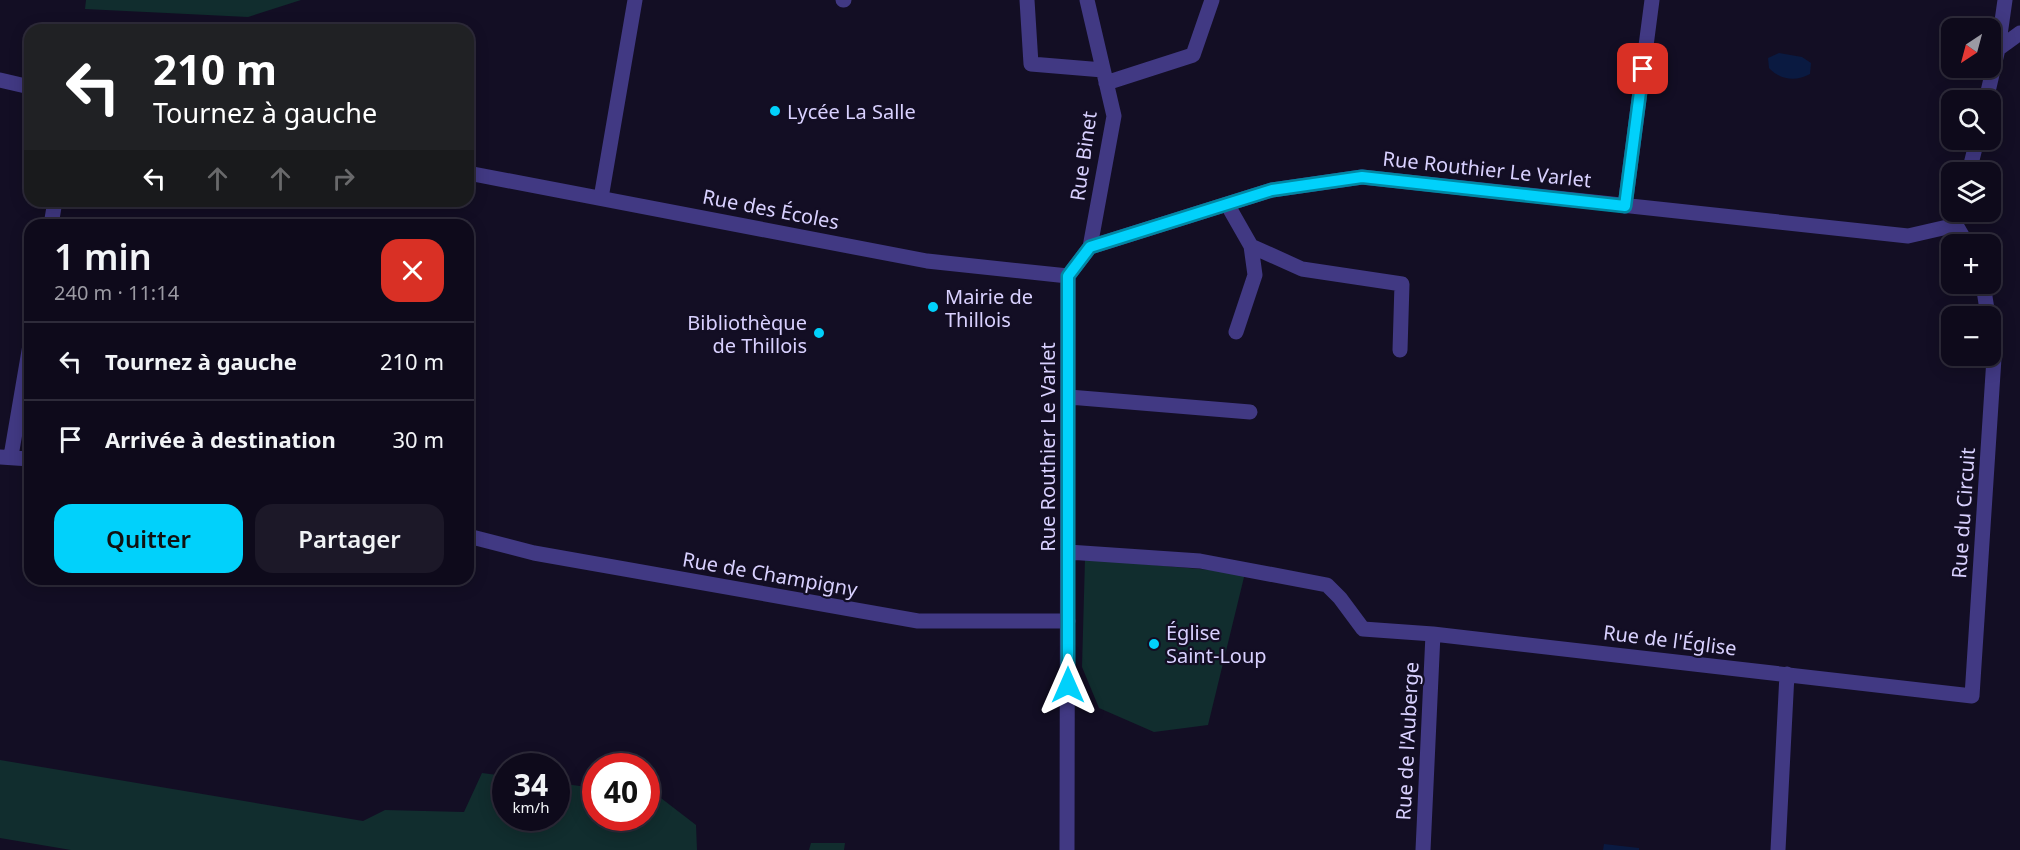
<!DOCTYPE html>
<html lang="fr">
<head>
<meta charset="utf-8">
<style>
  :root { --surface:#0e0a1b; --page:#1c1828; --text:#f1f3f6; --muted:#9b9aa3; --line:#2e2b3a; --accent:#01d1fb }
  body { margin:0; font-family:"Noto Sans",sans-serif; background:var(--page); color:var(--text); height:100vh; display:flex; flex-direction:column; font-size:22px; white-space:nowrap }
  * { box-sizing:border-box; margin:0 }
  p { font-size:20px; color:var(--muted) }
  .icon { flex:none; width:33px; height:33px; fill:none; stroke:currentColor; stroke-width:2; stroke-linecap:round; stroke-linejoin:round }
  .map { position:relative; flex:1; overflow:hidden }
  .details { position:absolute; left:24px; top:219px; width:450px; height:366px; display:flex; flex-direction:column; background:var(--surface); border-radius:18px; box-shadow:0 3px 15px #0003,0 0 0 2px var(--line) }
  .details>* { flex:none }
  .banner { position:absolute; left:24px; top:24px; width:450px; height:183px; border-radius:18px; box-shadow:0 3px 15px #0003,0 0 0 2px var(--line); background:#202124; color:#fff; overflow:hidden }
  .needle { width:39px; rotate:216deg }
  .fabs { position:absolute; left:1941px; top:18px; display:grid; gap:12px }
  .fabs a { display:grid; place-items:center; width:60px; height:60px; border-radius:12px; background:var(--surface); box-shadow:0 3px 15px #0003,0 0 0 2px var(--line); font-size:30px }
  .speed { position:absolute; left:492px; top:753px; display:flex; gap:12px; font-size:30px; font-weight:700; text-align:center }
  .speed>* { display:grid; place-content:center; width:78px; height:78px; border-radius:50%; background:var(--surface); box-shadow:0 3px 15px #0003,0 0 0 2px var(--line); line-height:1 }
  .speed small { font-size:15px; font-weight:400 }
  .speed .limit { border:9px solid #d22; background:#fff; color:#111 }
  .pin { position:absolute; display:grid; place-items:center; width:51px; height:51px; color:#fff; margin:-26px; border-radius:12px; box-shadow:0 3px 9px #0006 }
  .me { position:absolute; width:66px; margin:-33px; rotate:0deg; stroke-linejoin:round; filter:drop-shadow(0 0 4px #0008) }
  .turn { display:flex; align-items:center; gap:21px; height:126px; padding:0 30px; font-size:27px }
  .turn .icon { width:78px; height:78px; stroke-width:2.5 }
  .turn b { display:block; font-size:42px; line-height:51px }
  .lanes { display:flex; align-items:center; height:57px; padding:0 30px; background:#0003; justify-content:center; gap:30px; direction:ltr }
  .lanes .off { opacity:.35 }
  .round { display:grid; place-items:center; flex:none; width:63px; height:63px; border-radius:18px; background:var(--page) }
  .overview { display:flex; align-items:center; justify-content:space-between; height:102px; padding:0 30px }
  h1 { font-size:36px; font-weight:600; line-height:45px }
  .action { display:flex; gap:12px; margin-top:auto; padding:12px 30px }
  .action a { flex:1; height:69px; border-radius:18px; background:var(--accent); color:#111; font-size:24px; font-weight:600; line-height:69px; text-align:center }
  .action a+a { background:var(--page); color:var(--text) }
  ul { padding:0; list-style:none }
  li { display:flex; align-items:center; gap:18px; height:78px; padding:0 30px; border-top:2px solid var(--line) }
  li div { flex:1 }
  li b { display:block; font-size:22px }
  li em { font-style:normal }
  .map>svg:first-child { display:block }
  .green { fill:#112d2e }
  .water { fill:#0a1a41 }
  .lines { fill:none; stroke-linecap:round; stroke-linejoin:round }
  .minor { stroke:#413983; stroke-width:15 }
  .route-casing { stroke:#0188a3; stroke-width:15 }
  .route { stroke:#01d1fb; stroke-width:10 }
  .poi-dot { fill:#01d1fb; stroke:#130e24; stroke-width:2 }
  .labels { text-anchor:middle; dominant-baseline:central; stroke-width:4.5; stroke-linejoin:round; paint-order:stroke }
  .poi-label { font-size:20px; fill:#d9d1ff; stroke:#130e24; text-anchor:start }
  .street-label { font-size:20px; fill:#d9d1ff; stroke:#130e24 }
</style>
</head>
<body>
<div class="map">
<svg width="2020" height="850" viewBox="0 0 2020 850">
  <rect width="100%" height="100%" fill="#130e24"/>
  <path class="green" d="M86,0H301L248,17L85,9Z
    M1085,559L1245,573L1208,725L1154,732L1099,708L1082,667Z
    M0,760L363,821L385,810L464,812L482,773L505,776L506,818H556L557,783L595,788L596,818H646L647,794L657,795L696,825L697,850H71L0,838Z
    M811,843H845L844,850H809Z"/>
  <path class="water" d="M1779,53L1802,57L1811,63L1810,74C1796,82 1780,80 1769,68L1768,58Z
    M1604,844L1639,848V850H1603Z"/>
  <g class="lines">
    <path class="minor" d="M843,0H844
      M1027,0L1031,64L1103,70
      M1087,0L1114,116L1090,247
      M1998,49L2020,33
      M0,80L30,87
      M1106,83L1193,55L1212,0
      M1986,100L1998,49L2005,0
      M1969,172L1977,140
      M468,173L927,261L1068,276
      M601,198L635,0
      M1227,204L1251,246L1255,275L1236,332
      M1625,206L1652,0
      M51,225L55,201
      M1956,225L1967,244
      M1251,246L1302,269L1402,284L1400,350
      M1983,284L1988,316
      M1069,397L1250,412
      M11,456L30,345
      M0,457L30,459
      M468,536L534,553L918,621H1068
      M1068,552L1200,561L1327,585L1340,598L1363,629L1433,634L1972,696L1994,358L1990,334
      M1067,850L1068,276L1090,247L1272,190L1362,177L1908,236L1956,225
      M1423,850L1433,634
      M1778,850L1787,674"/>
  </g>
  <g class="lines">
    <defs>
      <path id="route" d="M1068,685V276L1090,247L1272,190L1362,177L1625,206L1643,69"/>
    </defs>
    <use href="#route" class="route-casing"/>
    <use href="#route" class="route"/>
  </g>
  <g class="poi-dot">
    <circle cx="775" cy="111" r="6"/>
    <circle cx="933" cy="307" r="6"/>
    <circle cx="819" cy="333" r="6"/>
    <circle cx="1154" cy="644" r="6"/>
  </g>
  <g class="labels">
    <g class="poi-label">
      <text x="787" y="111">Lycée La Salle</text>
      <text x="945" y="296">Mairie de<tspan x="945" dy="23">Thillois</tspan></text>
      <text x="807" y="322" text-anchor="end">Bibliothèque<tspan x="807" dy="23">de Thillois</tspan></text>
      <text x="1166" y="632">Église<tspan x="1166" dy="23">Saint-Loup</tspan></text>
    </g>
    <g class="street-label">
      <text transform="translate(1083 156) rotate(-82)">Rue Binet</text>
      <text transform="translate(1487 169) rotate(6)">Rue Routhier Le Varlet</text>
      <text transform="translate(771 209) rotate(11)">Rue des Écoles</text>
      <text transform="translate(1047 447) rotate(-90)">Rue Routhier Le Varlet</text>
      <text transform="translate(1963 513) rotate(-86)">Rue du Circuit</text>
      <text transform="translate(770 574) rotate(10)">Rue de Champigny</text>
      <text transform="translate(1670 640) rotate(7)">Rue de l'Église</text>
      <text transform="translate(1407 741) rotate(-87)">Rue de l'Auberge</text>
    </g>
  </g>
</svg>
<div class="fabs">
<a><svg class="needle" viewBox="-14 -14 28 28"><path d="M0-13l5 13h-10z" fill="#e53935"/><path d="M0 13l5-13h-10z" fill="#9b9aa3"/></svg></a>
<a><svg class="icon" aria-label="search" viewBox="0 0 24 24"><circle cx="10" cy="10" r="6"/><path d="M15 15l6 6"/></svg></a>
<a><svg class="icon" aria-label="layers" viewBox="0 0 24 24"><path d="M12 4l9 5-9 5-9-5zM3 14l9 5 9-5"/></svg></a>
<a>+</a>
<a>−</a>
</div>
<div class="speed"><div>34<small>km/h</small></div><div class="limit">40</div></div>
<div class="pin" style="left:1643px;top:69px;background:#d93025"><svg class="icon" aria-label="arrive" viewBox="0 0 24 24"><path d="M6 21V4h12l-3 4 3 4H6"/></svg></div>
<svg class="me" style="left:1068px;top:685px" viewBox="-20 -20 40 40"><path d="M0-17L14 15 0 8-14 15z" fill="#01d1fb" stroke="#fff" stroke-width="4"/></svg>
<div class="banner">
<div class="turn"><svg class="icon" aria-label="left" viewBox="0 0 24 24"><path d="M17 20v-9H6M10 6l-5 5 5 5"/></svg><div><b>210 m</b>Tournez à gauche</div></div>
<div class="lanes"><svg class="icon" aria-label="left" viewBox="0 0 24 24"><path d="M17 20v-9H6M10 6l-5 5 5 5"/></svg><svg class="icon off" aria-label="ahead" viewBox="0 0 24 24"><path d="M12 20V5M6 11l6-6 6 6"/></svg><svg class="icon off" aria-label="ahead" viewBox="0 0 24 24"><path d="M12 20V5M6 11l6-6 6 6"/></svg><svg class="icon off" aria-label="right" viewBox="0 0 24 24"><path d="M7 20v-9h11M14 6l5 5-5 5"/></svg></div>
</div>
<section class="details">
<div class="overview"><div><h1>1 min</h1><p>240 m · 11:14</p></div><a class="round" style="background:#d93025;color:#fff"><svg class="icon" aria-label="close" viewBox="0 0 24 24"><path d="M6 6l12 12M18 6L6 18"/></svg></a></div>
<ul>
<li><svg class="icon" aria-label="left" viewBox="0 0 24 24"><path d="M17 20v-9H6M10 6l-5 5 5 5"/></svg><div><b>Tournez à gauche</b></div><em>210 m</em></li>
<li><svg class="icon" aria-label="arrive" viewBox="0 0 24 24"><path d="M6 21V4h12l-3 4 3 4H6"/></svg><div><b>Arrivée à destination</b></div><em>30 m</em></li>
</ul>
<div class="action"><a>Quitter</a><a>Partager</a></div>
</section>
</div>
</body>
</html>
